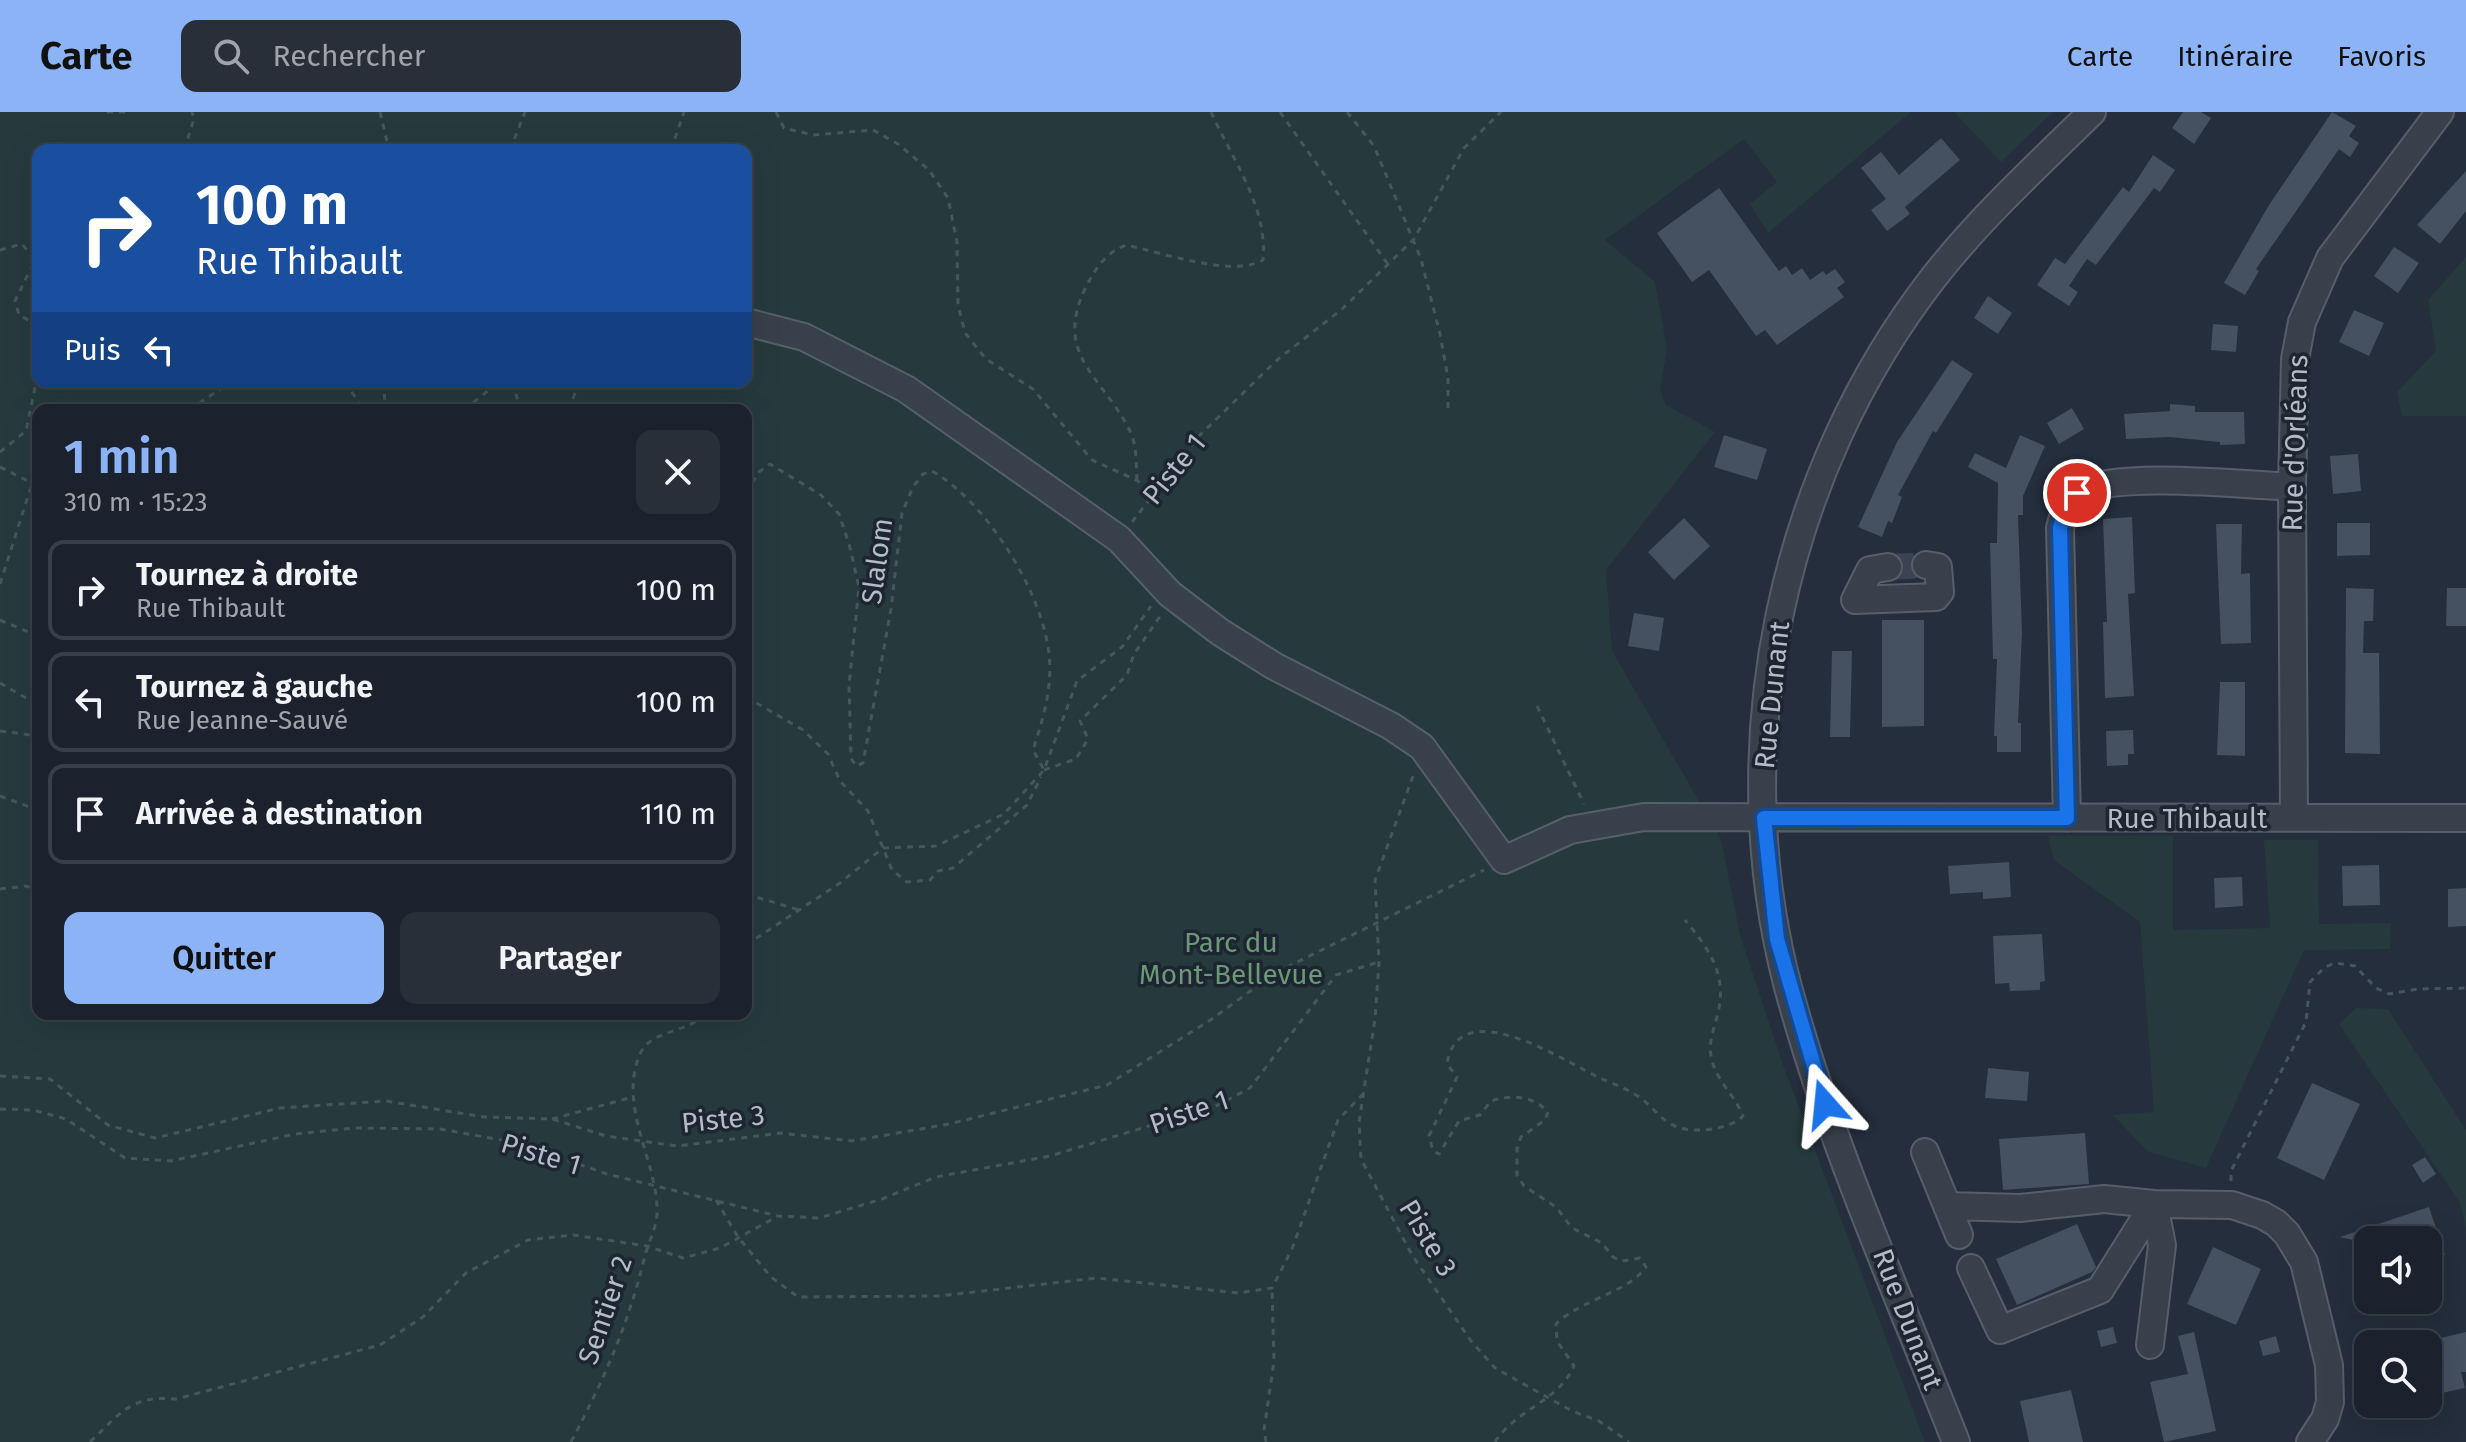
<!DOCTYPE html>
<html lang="fr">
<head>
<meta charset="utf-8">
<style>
  :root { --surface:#1b222d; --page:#282f39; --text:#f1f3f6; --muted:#a0a4aa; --line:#393f49; --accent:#8bb3f5 }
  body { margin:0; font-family:"Fira Sans",sans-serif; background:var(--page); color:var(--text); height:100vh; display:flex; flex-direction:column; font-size:30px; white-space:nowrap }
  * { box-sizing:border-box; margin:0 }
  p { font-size:26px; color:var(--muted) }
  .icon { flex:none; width:44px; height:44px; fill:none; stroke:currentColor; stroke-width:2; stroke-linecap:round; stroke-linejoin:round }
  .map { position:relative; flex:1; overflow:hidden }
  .details { position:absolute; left:32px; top:292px; width:720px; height:616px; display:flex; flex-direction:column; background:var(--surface); border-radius:16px; box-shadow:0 8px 32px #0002,0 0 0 2px var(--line) }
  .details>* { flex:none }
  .banner { position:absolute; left:32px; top:32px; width:720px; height:244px; border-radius:16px; box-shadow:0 8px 32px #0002,0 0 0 2px var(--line); background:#1a4fa0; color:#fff; overflow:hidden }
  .controls { position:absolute; left:2354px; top:1114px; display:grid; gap:16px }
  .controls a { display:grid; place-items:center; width:88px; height:88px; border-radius:16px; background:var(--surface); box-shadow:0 8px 32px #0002,0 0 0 2px var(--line); font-size:40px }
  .pin { position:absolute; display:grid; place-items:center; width:68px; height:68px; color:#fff; margin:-34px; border:4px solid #fff; border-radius:50%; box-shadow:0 2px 8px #0007 }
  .me { position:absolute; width:88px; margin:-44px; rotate:342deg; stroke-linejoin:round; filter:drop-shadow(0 0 6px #0008) }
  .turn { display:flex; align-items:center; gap:28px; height:168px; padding:0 32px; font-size:36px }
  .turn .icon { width:104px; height:104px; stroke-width:2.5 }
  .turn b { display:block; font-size:56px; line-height:68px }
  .then { display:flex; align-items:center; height:76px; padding:0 32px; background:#0003; gap:16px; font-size:30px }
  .round { display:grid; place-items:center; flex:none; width:84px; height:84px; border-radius:16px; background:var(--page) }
  .overview { display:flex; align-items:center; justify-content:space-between; height:136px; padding:0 32px }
  h1 { font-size:48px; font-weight:600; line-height:60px; color:var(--accent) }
  .action { display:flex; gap:16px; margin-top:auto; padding:16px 32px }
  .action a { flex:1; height:92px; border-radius:16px; background:var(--accent); color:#111; font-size:32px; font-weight:600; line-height:92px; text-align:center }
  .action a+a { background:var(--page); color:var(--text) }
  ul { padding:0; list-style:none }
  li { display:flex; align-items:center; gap:24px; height:100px; margin:0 16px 12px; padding:0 16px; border:4px solid var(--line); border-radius:16px }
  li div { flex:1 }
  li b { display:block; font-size:30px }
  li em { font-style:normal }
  header { display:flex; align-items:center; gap:48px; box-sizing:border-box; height:112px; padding:0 40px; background:var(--accent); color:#111 }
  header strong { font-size:38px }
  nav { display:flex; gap:44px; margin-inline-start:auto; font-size:28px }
  .search { width:560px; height:72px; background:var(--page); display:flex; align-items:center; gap:20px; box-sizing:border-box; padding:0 28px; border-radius:16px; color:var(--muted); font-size:30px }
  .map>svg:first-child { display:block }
  .green { fill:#263a3d; fill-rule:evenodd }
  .building { fill:#455060 }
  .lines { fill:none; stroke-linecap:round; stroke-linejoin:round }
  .minor-tunnel { stroke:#394351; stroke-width:26; stroke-dasharray:26 13; stroke-linecap:butt }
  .minor-casing { stroke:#565e6a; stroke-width:30 }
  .path { stroke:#44575a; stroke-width:3; stroke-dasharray:6 6; stroke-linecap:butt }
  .minor { stroke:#38404c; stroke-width:26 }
  .route-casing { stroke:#114b97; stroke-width:20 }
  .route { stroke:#1a73e8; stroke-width:14 }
  .labels { text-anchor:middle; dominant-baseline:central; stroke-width:7; stroke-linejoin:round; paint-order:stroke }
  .street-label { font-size:28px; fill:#b3bbc8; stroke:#1d2531 }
  .park-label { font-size:28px; fill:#6b9876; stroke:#1d2531 }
</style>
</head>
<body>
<header>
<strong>Carte</strong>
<div class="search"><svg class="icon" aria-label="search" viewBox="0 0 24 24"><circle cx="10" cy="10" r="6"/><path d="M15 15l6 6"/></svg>Rechercher</div>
<nav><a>Carte</a><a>Itinéraire</a><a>Favoris</a></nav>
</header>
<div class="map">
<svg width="2466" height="1330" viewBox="0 0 2466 1330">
  <rect width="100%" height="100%" fill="#242e3c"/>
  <path class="green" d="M0,0H1911L1768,121L1750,92L1777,70L1744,27L1605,128L1655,170L1667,237L1660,278L1666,293L1715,320L1606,458L1612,539L1721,727L1740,823L1782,950L1925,1330H0ZM38,38H746V270H38ZM38,298H746V902H38Z
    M1954,0H2053L2001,50Z
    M2466,145V304H2402L2397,280L2436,239L2428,188Z
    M2048,724H2173V818L2270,816L2264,728H2318L2319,812L2391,811L2390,837L2304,838L2206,1056L2147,1039L2113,1003L2154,1000L2140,810L2054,748Z
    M2356,896L2388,897L2466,1018V1116L2460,1091L2339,912Z"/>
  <path class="building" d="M2183,0H2201L2211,6L2194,32L2172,16Z
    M2332,0L2356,14L2349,24L2359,31L2350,45L2339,37L2256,157L2259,159L2245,183L2224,171L2269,93Z
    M1941,26L1960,48L1905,95L1910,102L1887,119L1871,98L1886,87L1861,56L1881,40L1899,63Z
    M2153,43L2175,58L2160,80L2154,76L2096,153L2087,147L2069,174L2078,180L2069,194L2037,173L2055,146L2065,152L2123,75L2129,80Z
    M2466,59V99L2440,132L2417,113Z
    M1719,76L1779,159L1786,154L1792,163L1802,156L1810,168L1823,159L1826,163L1835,157L1845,170L1837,176L1844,185L1777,233L1765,218L1756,224L1709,158L1692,170L1657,121Z
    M2394,135L2419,151L2398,181L2374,164Z
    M1988,184L2012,201L1998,222L1974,206Z
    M2354,198L2384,211L2369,244L2339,230Z
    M2213,212L2238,214L2236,240L2211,238Z
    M1952,248L1973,262L1936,321L1933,319L1898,383L1902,385L1892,411L1888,409L1882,425L1858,415L1897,330Z
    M2170,292L2195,294V300H2244L2245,332L2220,333V330L2169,325L2126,327L2124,302L2170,299Z
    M2072,296L2084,317L2059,332L2047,311Z
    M1724,323L1767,337L1757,368L1714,355Z
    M2020,323L2045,334L2023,384V403H2018L2022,521L2018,611H2021V640H1997V624H1994L1997,547H1993L1990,431H1997L1998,371L1968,355L1975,341L2006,356Z
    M2358,342L2361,379L2333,382L2330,344Z
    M2132,405L2135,481L2128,482L2134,584L2105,586L2103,510H2107L2103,407Z
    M1684,406L1710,434L1674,468L1648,440Z
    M2337,411H2370V443L2337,444Z
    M2216,412H2242L2241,462L2250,461L2251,531L2221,532Z
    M1900,443H1914L1911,458L1917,466L1899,467L1904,453Z
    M2346,476L2374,477L2373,509H2364L2363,541H2379L2380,642L2345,641Z
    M2447,476H2466V514H2446Z
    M1634,501L1664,506L1659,539L1628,534Z
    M1882,508H1924V614L1882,615Z
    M1832,539H1852L1850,625H1830Z
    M2220,570H2245V644L2217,643Z
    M2133,618L2134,642H2128V653L2107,654L2106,619Z
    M2009,750L2011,785L1983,787V780L1950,782L1948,754Z
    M2379,753L2380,793L2343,794L2342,754Z
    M2242,765L2243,794L2215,796L2214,766Z
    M2466,776V814L2448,815V777Z
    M2042,822L2045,869L2040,870V878L2010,879L2009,871L1995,872L1993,824Z
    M1988,956L2029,960L2027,989L1985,986Z
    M2312,971L2360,992L2324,1068L2277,1046Z
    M2085,1021L2089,1072L2003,1078L1999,1027Z
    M2425,1045L2436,1062L2423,1071L2412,1053Z
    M2429,1095L2445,1143L2428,1149V1128H2368L2365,1165L2353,1128L2340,1125Z
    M2077,1112L2096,1155L2092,1160L2017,1193L1996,1147Z
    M2213,1135L2261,1157L2236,1213L2187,1192Z
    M2113,1215L2117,1231L2101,1235L2097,1219Z
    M2194,1220L2216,1319L2164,1330L2150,1270L2188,1262L2178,1224Z
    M2466,1220V1260H2461L2465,1276L2428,1284V1229Z
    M2276,1224L2280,1240L2263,1244L2259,1229Z
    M2071,1278L2083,1330H2029L2020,1289Z"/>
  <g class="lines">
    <path class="minor-tunnel" d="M1888,455L1926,453"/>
    <defs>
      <path id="minor" d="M746,210L804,225L906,277L1119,427L1170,482L1220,520L1274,554L1391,614L1422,635L1504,748L1570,718L1644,705L2466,706
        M1888,455L1870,458L1855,488L1936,485L1940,480L1938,455L1926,453
        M2067,706L2060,416C2064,401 2067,388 2081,380C2115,359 2247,373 2292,375
        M2294,706L2292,375L2295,247L2302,210L2330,146L2440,0
        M1925,1040L1959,1123
        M1947,1094L2020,1096L2104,1087L2154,1092L2232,1093L2262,1103L2276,1111L2287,1122L2304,1150L2329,1253L2330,1290L2325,1307L2310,1330
        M1971,1156L2000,1218L2100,1178L2154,1092L2162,1133L2150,1233
        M1956,1330C1897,1180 1830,1031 1788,875C1724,632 1781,362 1934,165C1981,105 2038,53 2092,0"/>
    </defs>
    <use href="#minor" class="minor-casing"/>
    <path class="path" d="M107,0H127
      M380,0L389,38
      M776,0L784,16L813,23L873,18L898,32L929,58L948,86L957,130L958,193L965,221L986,247L1033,277L1092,348L1138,369L1151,385
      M1280,0L1387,151
      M1347,0L1374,34L1421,147L1440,222L1448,266V297
      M184,38L194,7L192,0
      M510,38L525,0
      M671,38L684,0
      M0,138L22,132L35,148L15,189L19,203L34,211L38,221
      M345,270L364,298
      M383,270L386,298
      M513,270L520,298
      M131,298L138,293L152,298
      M189,298L231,270
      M464,298L499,270
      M569,298L579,270
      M0,340L26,319L38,261
      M0,355L38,374
      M1137,368C1136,352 1137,333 1130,319C1104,266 1053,244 1085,177C1095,157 1105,141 1126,133C1160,140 1233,166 1263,148C1268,95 1232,47 1211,0
      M746,381L759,360L770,352L821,383L839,402L849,432L859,475L849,573L851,646L856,654L863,651L891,497L902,401L913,375L923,362L932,359C985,389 1039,475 1048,535C1054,571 1044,604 1033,638L1044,658
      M746,392L751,490L746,496
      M1132,410L1199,324L1277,248L1341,198L1414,127L1464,36L1501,0
      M0,472L38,353
      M0,508L38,524
      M0,571L38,593
      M746,585L803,618L828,642L840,669L868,699L892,758L907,770L930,768L938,759L953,756L1027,693L1041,665
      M1537,594L1584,692
      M0,619L38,624
      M1044,658L1076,647L1088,627L1080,609L1127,563L1134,542L1161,503
      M1413,664L1375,768L1379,850L1375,907L1359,1010L1361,1047L1412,1143L1471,1229L1495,1256L1572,1299L1599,1309L1629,1330
      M0,684L38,698
      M0,777L26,774L38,779
      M746,782L799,798
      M746,814V839
      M746,833L840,771L883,736L936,734L1004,702L1044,658L1077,569L1122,535L1151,494
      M0,964L50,967L108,1013L155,1026L280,996L386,989L484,1005L552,1007L606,1024L677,1034L780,1021L852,1029L949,1012L1107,973L1212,907L1275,861L1484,758
      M0,997L33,998L66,1007L125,1046L171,1049L295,1022L354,1016L440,1017L518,1031L607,1062L778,1104L819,1106L882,1087L936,1065L1050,1044L1218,993L1250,976L1336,863L1379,850
      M552,1007L633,985
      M2231,1069V1059L2306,910L2310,870L2325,855L2335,851L2355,854L2376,876L2389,882L2418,877L2466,876
      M716,1088L738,1125L771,1165L798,1185L939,1184L1097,1166L1238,1181L1272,1176L1292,1137L1338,1008L1363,982
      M90,1330C121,1301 130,1283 176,1287L380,1233L423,1205L466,1161L528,1128L573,1123L647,1134L683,1146L720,1136L778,1104
      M571,1330C605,1265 627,1216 645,1144C648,1131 656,1117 657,1103C659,1050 617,996 640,942C651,917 687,922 704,902
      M1266,1330L1264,1318L1274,1249L1272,1176
      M1495,1330C1515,1298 1558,1290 1574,1254L1557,1229L1556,1212C1580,1188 1629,1180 1646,1155L1640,1146L1622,1149L1613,1145L1602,1131L1572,1116L1556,1095L1524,1074L1517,1063V1037L1521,1025L1545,1008L1548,1000C1534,984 1511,982 1491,989L1480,1003L1459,1009L1439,1042L1433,1039L1429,1024L1457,965L1447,952C1458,881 1560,946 1592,962C1607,970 1622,974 1636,983C1653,993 1660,1010 1680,1016C1697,1021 1731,1017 1743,1004C1735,983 1715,968 1711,944C1708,928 1716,912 1719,896C1726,859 1707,835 1685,808"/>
    <use href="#minor" class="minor"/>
  </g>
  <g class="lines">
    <defs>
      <path id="route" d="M1825,992L1777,827L1764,706H2067L2060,416L2066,393L2077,381"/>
    </defs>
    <use href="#route" class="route-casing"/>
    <use href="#route" class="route"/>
  </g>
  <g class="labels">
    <g class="street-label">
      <text transform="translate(2295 331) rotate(-88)">Rue d'Orléans</text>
      <text transform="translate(1174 357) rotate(-51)">Piste 1</text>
      <text transform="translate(877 449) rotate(-82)">Slalom</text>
      <text transform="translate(1772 583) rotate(-84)">Rue Dunant</text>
      <text x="2187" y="706">Rue Thibault</text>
      <text transform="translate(1189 1000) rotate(-19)">Piste 1</text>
      <text transform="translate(723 1007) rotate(-6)">Piste 3</text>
      <text transform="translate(541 1042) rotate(17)">Piste 1</text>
      <text transform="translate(1428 1126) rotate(59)">Piste 3</text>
      <text transform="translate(605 1198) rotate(-71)">Sentier 2</text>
      <text transform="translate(1908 1207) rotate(69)">Rue Dunant</text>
    </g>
    <g class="park-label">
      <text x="1231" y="830">Parc du<tspan x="1231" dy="32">Mont-Bellevue</tspan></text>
    </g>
  </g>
</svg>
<div class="controls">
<a><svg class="icon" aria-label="sound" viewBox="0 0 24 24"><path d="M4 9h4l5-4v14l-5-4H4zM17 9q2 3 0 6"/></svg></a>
<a><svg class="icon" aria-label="search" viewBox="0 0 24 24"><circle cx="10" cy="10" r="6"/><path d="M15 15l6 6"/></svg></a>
</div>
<div class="pin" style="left:2077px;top:381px;background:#d93025"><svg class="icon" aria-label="arrive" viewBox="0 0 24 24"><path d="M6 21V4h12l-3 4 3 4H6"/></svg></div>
<svg class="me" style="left:1825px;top:992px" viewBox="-20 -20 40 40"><path d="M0-17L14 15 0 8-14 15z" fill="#1a73e8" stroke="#fff" stroke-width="4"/></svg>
<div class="banner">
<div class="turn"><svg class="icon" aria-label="right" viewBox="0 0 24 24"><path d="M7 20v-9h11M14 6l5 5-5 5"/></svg><div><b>100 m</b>Rue Thibault</div></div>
<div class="then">Puis<svg class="icon" aria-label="left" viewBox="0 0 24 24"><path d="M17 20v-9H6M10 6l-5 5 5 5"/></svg></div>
</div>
<section class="details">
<div class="overview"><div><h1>1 min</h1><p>310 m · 15:23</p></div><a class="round"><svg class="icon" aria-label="close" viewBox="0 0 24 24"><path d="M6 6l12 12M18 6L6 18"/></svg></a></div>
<ul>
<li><svg class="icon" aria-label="right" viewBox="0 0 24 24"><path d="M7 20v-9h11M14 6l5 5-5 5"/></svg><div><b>Tournez à droite</b><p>Rue Thibault</p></div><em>100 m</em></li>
<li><svg class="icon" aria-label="left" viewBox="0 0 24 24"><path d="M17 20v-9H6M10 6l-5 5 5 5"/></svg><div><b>Tournez à gauche</b><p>Rue Jeanne-Sauvé</p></div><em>100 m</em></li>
<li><svg class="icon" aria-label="arrive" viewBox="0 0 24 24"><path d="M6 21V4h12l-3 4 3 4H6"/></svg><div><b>Arrivée à destination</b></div><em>110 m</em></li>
</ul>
<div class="action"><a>Quitter</a><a>Partager</a></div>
</section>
</div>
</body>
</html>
